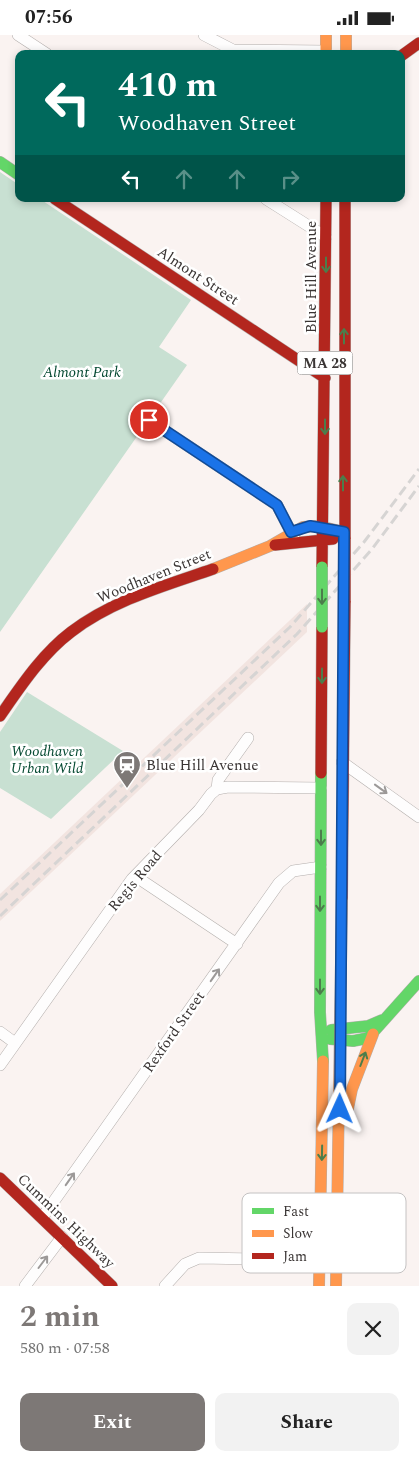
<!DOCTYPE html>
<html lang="en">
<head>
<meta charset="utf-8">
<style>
  :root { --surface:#fff; --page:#f2f2f2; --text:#222; --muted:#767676; --accent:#7d7876 }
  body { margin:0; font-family:Spectral,serif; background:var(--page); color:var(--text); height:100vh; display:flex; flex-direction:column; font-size:19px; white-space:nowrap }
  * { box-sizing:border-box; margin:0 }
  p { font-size:16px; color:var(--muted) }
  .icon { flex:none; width:28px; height:28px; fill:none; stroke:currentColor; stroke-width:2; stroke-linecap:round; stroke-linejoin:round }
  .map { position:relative; height:1251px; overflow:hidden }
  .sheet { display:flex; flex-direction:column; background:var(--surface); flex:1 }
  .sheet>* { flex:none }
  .banner { position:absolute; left:15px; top:15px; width:390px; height:152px; border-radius:10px; box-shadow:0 2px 8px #0003; background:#00695c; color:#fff; overflow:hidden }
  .pin { position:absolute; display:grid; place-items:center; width:42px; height:42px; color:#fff; margin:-21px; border:2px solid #fff; border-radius:50%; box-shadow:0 1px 5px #0007 }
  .me { position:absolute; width:55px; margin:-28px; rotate:1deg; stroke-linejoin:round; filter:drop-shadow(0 0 4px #0008) }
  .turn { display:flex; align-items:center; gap:18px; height:105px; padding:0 20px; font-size:22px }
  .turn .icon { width:65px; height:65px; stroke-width:2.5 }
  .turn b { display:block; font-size:35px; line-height:42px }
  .lanes { display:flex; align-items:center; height:48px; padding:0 20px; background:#0003; justify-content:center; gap:25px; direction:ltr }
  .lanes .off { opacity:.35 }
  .round { display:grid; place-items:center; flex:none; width:52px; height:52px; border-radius:10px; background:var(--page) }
  .summary { display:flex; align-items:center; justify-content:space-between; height:85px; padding:0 20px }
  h1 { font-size:30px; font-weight:700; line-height:38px; color:var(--accent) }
  .button { display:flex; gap:10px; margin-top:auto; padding:10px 20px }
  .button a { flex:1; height:58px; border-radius:10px; background:var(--accent); color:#fff; font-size:20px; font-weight:700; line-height:58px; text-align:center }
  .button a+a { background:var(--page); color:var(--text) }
  .status { display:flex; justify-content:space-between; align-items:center; height:35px; padding:0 25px; background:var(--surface); direction:ltr }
  .status svg { height:14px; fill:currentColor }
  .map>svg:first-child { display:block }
  .built { fill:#f2e4e0 }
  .green { fill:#c8e0d2 }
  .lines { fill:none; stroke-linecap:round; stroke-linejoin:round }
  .street-casing { stroke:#b3aeac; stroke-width:12 }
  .fast-casing { stroke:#b3aeac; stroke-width:12 }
  .slow-casing { stroke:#b3aeac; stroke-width:12 }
  .jam-casing { stroke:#b3aeac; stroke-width:12 }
  .street { stroke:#fefdfd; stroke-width:11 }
  .fast { stroke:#63d668; stroke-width:11 }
  .slow { stroke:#ff974d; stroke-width:11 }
  .jam { stroke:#b3261e; stroke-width:11 }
  .rail { stroke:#d6d4d3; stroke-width:3; stroke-dasharray:10 5; stroke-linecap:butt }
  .fast-bridge-casing { stroke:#b3aeac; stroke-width:12; stroke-linecap:butt }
  .jam-bridge-casing { stroke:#b3aeac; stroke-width:12; stroke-linecap:butt }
  .fast-bridge { stroke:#63d668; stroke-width:11 }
  .jam-bridge { stroke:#b3261e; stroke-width:11 }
  .oneway { stroke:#4c7d4b }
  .oneway2 { stroke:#9c9998 }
  .route-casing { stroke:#114b97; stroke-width:12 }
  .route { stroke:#1a73e8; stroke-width:9 }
  .labels { text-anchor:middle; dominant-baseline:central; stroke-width:5; stroke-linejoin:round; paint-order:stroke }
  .shield { fill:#fff; stroke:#757271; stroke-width:1 }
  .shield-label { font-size:14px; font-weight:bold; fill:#3a3534 }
  .street-label { font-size:15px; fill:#3a3534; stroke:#fff }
  .park-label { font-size:15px; font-style:italic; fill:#054a32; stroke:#fff }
  .poi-label { font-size:15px; fill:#3a3534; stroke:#fff; text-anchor:start }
  .key { fill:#fff; stroke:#c4c2c2; stroke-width:1 }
  .key-label { font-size:14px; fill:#3a3534 }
</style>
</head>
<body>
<div class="status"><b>07:56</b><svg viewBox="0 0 49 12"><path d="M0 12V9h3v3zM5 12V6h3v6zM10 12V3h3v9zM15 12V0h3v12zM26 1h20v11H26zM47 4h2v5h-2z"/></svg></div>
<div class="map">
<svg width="419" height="1251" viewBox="0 0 419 1251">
  <rect width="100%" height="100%" fill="#faf3f1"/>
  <path class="built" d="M307,569V597L0,886V859Z"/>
  <path class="green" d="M0,137L19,150V164H40L191,265L159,312L187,330L0,597Z
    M27,657L123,716L51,784L0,753V697Z"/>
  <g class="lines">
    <defs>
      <path id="street" d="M18,0L47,19
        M204,0L233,15L326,16
        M266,164L326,202
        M149,385L277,470L294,503
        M342,727L419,782
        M217,754L218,745L248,703
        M135,841L237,909
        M0,997L15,1008
        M0,1030L132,844L199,775L211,759L217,754L228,752L321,753
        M42,1183L279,848L293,836L321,832
        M25,1251L62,1202
        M165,1251L185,1229L199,1223L323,1225"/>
      <path id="fast" d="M0,127L19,140
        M321,738L320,977L323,1026
        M331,995L368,991L382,985
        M330,1004L353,1006L368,1003L419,946"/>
      <path id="slow" d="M326,0V19
        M346,0V19
        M213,534L270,511L303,492L319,491L344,497
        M347,1078L352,1054L373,999
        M319,1251L323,1026
        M336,1251L342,863"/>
      <path id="jam" d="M401,21L419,8
        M55,164L325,343
        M345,164V504
        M275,510L333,504
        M322,532L326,164
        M0,681C21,651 42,619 71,597C113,565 164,551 213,534
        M321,738L322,592
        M342,863L345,566
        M0,1143L112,1251"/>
    </defs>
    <use href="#street" class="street-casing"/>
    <use href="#fast" class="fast-casing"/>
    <use href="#slow" class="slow-casing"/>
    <use href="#jam" class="jam-casing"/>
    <use href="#street" class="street"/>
    <use href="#fast" class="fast"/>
    <use href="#slow" class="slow"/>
    <use href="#jam" class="jam"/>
    <path class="rail" d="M0,865L290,592L364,507L419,434
      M0,881L297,599L372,514L419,451"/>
    <defs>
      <path id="fast-bridge" d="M322,532V592"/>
      <path id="jam-bridge" d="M345,504V566"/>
    </defs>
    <use href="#fast-bridge" class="fast-bridge-casing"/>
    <use href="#jam-bridge" class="jam-bridge-casing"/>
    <use href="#fast-bridge" class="fast-bridge"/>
    <use href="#jam-bridge" class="jam-bridge"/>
  </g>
  <defs><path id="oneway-shaft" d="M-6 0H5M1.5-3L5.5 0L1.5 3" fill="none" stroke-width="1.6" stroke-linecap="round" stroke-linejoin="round" transform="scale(1.25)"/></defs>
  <g class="oneway">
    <use href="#oneway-shaft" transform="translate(326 230) rotate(90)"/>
    <use href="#oneway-shaft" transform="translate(344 301) rotate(-90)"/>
    <use href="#oneway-shaft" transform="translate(325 392) rotate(90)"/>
    <use href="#oneway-shaft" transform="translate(343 448) rotate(-90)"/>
    <use href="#oneway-shaft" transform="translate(322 562) rotate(90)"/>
    <use href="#oneway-shaft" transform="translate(322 641) rotate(90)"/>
    <use href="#oneway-shaft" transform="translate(321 803) rotate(90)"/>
    <use href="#oneway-shaft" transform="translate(320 869) rotate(90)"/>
    <use href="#oneway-shaft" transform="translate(320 952) rotate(90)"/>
    <use href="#oneway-shaft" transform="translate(363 1024) rotate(-69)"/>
    <use href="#oneway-shaft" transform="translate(322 1118) rotate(91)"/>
  </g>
  <g class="oneway2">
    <use href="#oneway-shaft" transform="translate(381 754) rotate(36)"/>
    <use href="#oneway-shaft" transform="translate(215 940) rotate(-55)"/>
    <use href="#oneway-shaft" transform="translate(70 1144) rotate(-55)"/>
    <use href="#oneway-shaft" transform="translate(43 1227) rotate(-53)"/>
  </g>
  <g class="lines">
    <defs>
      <path id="route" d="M149,385L277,470L291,497L310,491L344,497L340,1074"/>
    </defs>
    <use href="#route" class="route-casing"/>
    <use href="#route" class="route"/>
  </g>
  <defs>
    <symbol id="station-pin" viewBox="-11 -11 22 30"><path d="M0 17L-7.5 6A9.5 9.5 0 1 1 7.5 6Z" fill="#7d7876" stroke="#fff"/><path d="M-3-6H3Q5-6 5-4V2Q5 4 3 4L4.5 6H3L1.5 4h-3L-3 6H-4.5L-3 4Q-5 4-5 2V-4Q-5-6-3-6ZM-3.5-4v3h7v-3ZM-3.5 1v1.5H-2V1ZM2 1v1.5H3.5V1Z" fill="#fff"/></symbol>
  </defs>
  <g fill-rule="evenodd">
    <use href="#station-pin" x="111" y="714" width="32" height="43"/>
  </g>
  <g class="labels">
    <rect class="shield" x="297.5" y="316.5" width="55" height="23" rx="4"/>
    <g class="shield-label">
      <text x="325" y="328">MA 28</text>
    </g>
    <g class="street-label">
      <text transform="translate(198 241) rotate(33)">Almont Street</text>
      <text transform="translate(311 242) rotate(-90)">Blue Hill Avenue</text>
      <text transform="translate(154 541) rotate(-22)">Woodhaven Street</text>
      <text transform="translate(135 846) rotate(-50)">Regis Road</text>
      <text transform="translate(174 997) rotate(-55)">Rexford Street</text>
      <text transform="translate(66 1186) rotate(44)">Cummins Highway</text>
    </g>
    <g class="park-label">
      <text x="82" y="337">Almont Park</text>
      <text x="47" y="716">Woodhaven<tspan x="47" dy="17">Urban Wild</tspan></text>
    </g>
    <g class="poi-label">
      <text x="146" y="730">Blue Hill Avenue</text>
    </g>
  </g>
  <rect x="242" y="1158" width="164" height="80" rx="8" class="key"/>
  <rect x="252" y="1173" width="22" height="6" fill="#63d668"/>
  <rect x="252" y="1195" width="22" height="7" fill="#ff974d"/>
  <rect x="252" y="1218" width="22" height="6" fill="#b3261e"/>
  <g class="key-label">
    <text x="283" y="1181">Fast</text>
    <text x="283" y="1203">Slow</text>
    <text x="283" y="1226">Jam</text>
  </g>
</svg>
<div class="pin" style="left:149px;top:385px;background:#d93025"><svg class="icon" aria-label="arrive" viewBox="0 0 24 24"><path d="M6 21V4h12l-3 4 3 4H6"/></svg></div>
<svg class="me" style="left:340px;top:1074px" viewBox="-20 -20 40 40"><path d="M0-17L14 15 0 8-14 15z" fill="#1a73e8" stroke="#fff" stroke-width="4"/></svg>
<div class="banner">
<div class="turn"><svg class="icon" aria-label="left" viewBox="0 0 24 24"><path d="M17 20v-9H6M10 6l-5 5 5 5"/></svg><div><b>410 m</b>Woodhaven Street</div></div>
<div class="lanes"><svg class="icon" aria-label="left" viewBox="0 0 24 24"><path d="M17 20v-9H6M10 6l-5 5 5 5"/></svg><svg class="icon off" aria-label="ahead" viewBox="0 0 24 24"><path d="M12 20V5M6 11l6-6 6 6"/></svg><svg class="icon off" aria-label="ahead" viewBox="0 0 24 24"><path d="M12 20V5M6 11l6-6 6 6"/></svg><svg class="icon off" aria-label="right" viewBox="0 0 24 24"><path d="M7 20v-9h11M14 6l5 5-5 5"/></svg></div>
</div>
</div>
<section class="sheet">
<div class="summary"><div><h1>2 min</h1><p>580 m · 07:58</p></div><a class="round"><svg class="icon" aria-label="close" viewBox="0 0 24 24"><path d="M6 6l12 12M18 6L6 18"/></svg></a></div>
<div class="button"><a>Exit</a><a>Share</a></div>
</section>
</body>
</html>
